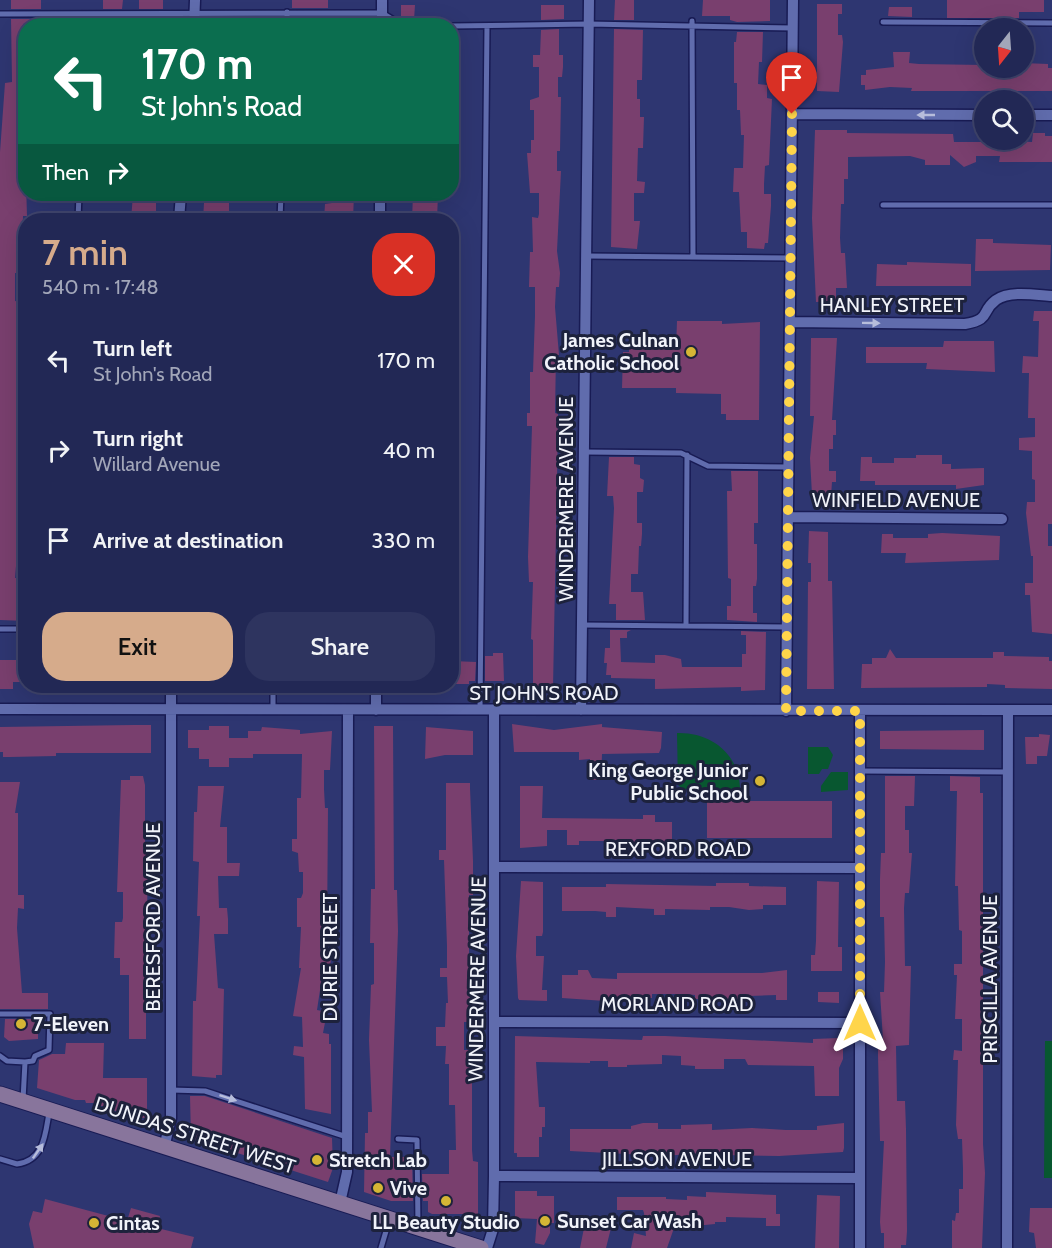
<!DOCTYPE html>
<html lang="en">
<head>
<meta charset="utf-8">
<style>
  :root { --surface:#222855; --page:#2e345f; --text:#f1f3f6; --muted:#a2a6b9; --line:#3f446c; --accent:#d6ab8b }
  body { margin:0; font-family:Cabin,sans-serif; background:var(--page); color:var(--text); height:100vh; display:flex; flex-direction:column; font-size:22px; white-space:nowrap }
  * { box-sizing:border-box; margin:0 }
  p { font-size:20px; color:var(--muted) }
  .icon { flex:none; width:33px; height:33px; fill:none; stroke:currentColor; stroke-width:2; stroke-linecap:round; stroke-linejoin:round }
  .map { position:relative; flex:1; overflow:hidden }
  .drawer { position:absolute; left:18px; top:213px; width:441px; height:480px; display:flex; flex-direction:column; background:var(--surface); border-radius:24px; box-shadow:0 6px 24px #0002,0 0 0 2px var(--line) }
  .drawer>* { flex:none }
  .top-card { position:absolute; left:18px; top:18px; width:441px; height:183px; border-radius:24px; box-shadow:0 6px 24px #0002,0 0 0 2px var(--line); background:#0b6e4f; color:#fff; overflow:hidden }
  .needle { width:39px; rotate:197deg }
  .controls { position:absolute; left:974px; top:18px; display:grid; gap:12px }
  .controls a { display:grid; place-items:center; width:60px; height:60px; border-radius:50%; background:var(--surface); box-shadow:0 6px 24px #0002,0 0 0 2px var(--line); font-size:30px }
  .pin { position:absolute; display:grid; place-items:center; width:51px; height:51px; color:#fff; margin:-62px -26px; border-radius:50% 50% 50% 0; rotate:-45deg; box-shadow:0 0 6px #0007 }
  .pin .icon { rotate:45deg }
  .me { position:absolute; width:66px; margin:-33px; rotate:0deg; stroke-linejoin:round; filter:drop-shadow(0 0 4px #0008) }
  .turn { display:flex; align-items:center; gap:21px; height:126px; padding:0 24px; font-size:27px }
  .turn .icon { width:78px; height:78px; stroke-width:2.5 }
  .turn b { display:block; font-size:42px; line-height:51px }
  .then { display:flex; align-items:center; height:57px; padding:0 24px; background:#0003; gap:12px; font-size:22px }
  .round { display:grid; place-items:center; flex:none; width:63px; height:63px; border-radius:24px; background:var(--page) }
  .summary { display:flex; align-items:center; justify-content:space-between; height:102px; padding:0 24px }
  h1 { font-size:36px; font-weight:600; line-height:45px; color:var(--accent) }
  .button { display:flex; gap:12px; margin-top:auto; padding:12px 24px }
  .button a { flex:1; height:69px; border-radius:24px; background:var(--accent); color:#111; font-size:24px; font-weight:600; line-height:69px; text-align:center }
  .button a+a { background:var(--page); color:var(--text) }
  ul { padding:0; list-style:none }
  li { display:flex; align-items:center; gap:18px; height:90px; padding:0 24px }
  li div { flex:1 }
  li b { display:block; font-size:22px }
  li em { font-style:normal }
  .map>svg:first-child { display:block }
  .green { fill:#085730 }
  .building { fill:#793f6e }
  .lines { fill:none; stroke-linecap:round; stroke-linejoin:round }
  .lane-casing { stroke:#181b54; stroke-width:8 }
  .street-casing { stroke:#181b54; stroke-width:13 }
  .secondary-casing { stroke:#181b54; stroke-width:17 }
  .lane { stroke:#606cad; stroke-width:5 }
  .street { stroke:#606cad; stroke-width:10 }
  .secondary { stroke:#88759c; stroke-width:15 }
  .oneway { fill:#b7bddb }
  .route { stroke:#ffd54a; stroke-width:10; stroke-dasharray:0 18 }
  .poi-dot { fill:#d5b535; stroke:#1d223c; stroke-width:2 }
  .labels { text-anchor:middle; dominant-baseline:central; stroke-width:6; stroke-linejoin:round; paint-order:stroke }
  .street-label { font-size:20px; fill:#f1f3fa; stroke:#1d223c }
  .poi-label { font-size:20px; font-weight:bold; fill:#f1f3fa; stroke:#1d223c; text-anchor:start }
</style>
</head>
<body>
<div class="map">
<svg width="1052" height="1248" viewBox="0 0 1052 1248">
  <rect width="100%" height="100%" fill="#2e3671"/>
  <path class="green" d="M677,733C711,732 740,754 740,790L683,789L678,785Z
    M808,747H828L833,755L828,769H822L819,774H808Z
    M831,772H848V790L821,792V786Z
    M1045,1041H1052V1178H1044Z"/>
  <path class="building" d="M11,0H41V9H11Z
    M103,0H123L122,9H103Z
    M139,0H163V9H139Z
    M292,0H328V8H292Z
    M615,0H634V20H614Z
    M703,0H770V21L737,22L730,20V16H702Z
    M947,0H1044V12H1019V18H947Z
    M817,4H842V14H838V35H842L843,42L839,92L817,91Z
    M401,5H415L414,20L401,19Z
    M541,5H564V19L541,20Z
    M889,7H912V17L888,16Z
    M164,18V26H139V19Z
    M332,18H356V26H332Z
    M11,19H41V26H26V152L22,182H26L27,216H23L22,268H18V273H15V301L21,302V323H26V402H19L20,432H25V443H19V453H16L19,490H24V531L22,554H17L15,578H20V588H23L26,621L0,620V152L5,83L12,82Z
    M102,19H122L121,26H102Z
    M559,29V55H563V67L562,77H558V97H561L560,151H557V171H561L557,251L560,273L559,287H556L555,307L559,355H556L555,413L558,414V426L553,688H533V640L531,639L533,582H529L528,557L532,426H527V413H530V372H533L535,316V287H529L530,252H533L532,217L538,218L539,214V193H530L527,153H531V140H534V110H530V100L539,97V67H533V55H540L541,30Z
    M614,29L643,30L642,80H637V99H640V117H644L643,148H638L637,181L645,182L644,193H634V221H640L637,249L611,247Z
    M737,32H763L762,62H759L758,84L767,85V98L772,99L769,165L765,166L764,184V194H771V206L768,243H765L764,249L747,248V232H741L739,192H733L734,168H743L744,135H741L740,110H737V83H734V42H736Z
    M893,52H910L909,63L919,64L984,65V68H1023V63L1048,64V68H1052V91H911L912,88L890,87L865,90V85H861V75H866V70L894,67Z
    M815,130H847V133L953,134L954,142H989V140L1032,142L1033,133H1045V136H1052V162H999L1000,156H976V162L964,167L950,155V165H925V160L910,156L848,157V179H844V204H841L840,238L841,253H845L847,288H836V301L816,302L812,218Z
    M133,194H156V220H131Z
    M332,194H354L353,220H324L325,204L332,203Z
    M413,194H438L437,220H412Z
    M204,203H229V220H203Z
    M976,239H993V243L1051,245L1050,270L975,271Z
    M907,262L971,264V286H876L877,264L907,265Z
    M1034,311H1052V524H1048V546H1052V634L1032,632L1030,595H1025V583H1033V556H1031L1026,513L1027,502H1035V480L1032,479V451L1019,450V438L1035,437V418H1028L1029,373H1022L1023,356L1038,357L1039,321H1033Z
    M677,321H722V324L760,322L759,420H726V414H721V394L676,393V388H622L623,352H629V349H676Z
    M811,338H837L832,420H836V435H833V449H829V471H836V482H832L831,496L812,495L810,458L814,416H810Z
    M944,341H994L995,372L926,369L927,363H866V347H943Z
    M916,455H942V464H951V469L984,468V485L956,489V485H875V481H860L861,457H872V463H894V458H916Z
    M609,457H634V464L640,465V478L644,480L643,492H637V523H642V534L641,546H639L638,574H631V592H643L645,620H616V604H609L614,508L613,496H607Z
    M731,471H758V523H754V544H757V579L756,586H753V613H757V622L727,620V606H731V579L728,578L727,491H732Z
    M809,531L828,532V581H832L834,689H807L808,582H811V563H808Z
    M942,533L1000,536L999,560L905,563L906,553H881L882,534H893V538H928V534Z
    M610,630H631L627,632V638H620L621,662L655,663V655H665L681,659L682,667H742V654H746V635H741V631L766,632L765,690L741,691V687L655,689V679L611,678V675H606L607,663H604L605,648H610Z
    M890,649L896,658H993V652H1004V656L1049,657V661H1052V689L1005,688V685L987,684V687L861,688L862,664H872V658H886Z
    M493,653H503L504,681H485V656H493Z
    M0,660H26V682H13V689H0Z
    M452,661L476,662L475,681H469V684H452Z
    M512,724L554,730L602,724V727L662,732L661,748L659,753L602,754L601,780H590V759L579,760V752H514Z
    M133,725H151V753H56V756L10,757H3V752H0V727Z
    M209,726H229V738H248V731H261L262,727L300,730V734L332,731L330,770H324V789L325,808H328L327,935L328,960H331L328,976L322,977L317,1010L327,1012L323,1033L329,1034V1044H331V1114L305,1109L304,1057L293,1055L294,1046L303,1047L302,1017L293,1016L301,968H299L301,927H297V898H301L303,893V872H299L298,853L292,851V839H297V798H301L302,754H253V758H229V767H209V759H199V748H188V730H209Z
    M374,726H393L394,890H397L398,931L390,1157H412L413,1201H391L364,1192L365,1133H368V1112H372L369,1040L371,985L374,984V943H370L371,889H375Z
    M426,727L473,731V755H445L425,759Z
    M984,730V750L880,749V731Z
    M1039,734L1050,735L1047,756H1037V764H1026L1025,737H1039Z
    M130,776H143L145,785V853H148L147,917L149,943L146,975V1039H129V975H120V958H114L115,922H122L123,918V892H117L121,780H130Z
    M885,776H915L914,806H905V830H909V853H912L909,893H905L904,908L905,966H911L909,1045L896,1046L897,1101H905L906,1129L907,1231L906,1245H901V1248H884V1233H881L880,1222L884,1141H880L878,1055V1046H882L883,1040L880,992H884L885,962L884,917H880V879L881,853H885Z
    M950,776L980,777V793H983V1144L985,1173L982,1248H952V1220L955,1221L956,1213H959V1189H963V1169L962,1139H958L956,1125L958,1060H953L954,1050L962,1051V1019H955L957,975H954V964H962V931L959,930L958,886H955L957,791H950Z
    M0,782H20L15,813H18V895H24V909L18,908L17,928L22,993H48V1009H0Z
    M446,783H470V788L473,861V895H469V967H472L470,1003H475V1022H464V1050H472V1150L473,1161L478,1162V1214H432L428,1212V1201H423L422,1174H449V1150H456L455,1105H449V1064H445L446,1046H436V1027H445L446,1003H448L447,977H440V968H447V946L444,860H439V850H446Z
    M198,786H224L220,827H227V863H240L239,876H218L219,908H227L228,919V934H214L218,988L224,989L222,1075H216V1078L192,1076L193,1001H196L200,916H197L199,862L193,861L194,812H197Z
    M520,786H543L542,818L643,819V815H655V822H672V844L601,841H579V845H567V830H547V846L520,848Z
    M713,798H727V801H832V838H707V802H713Z
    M521,881L543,882V932L542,936H536V956H544L542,990H547V1001L519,1000L518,998L516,956Z
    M817,881L839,882L838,947H842V971H811V955H815L816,941Z
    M716,883H749V886L786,887V905H763V909L749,910L729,907H710V910L665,909V915H654V909L616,907V917H606V912L595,911H562V887H606V884L716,886Z
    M578,970H588L592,978L617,979V973H762L787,970V1000H776V995L749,996V999L736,1000L695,999V995L685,994H652V998H605V1001L562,998V975H578Z
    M818,992H839V1003L818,1002Z
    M5,1019H38V1039L9,1041L4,1037Z
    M515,1036L642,1040L643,1036H665L813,1043V1039L839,1038L843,1049V1059L839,1068V1096H815L814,1066L748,1065L745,1059H724V1069H695V1066L681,1065V1056L662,1055V1064L627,1065V1067H608V1061H590V1063L536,1062L539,1107H545V1127H542V1137H539V1157H517V1153H514Z
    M66,1043H104L103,1078H147V1118H133V1115L106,1109V1106H96V1103H86L85,1100H75L37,1088L39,1060L52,1054H65Z
    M190,1096H205L332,1138L333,1168L328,1182L191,1138Z
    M643,1123H658V1129H681V1125L712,1124V1130L752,1128L786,1130H817V1126L844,1123V1148L843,1152L779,1156L719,1155L716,1152L664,1156L570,1151V1129H631V1126Z
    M515,1191H537V1196H554V1223H550V1233L544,1245L535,1243L537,1219L515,1218Z
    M706,1192L776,1195V1214H780V1226H766V1218L726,1217V1222H715V1224L674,1228L667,1248H631L634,1233L646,1236L644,1213L643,1210H617V1197H666V1199L687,1200V1196L706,1197Z
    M817,1195L840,1196L839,1248H815Z
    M45,1199L127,1221L131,1208L160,1216L157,1228L194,1237L191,1248H34L29,1224L33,1211L42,1213Z
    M1030,1208H1052V1248H1036L1034,1233L1029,1232Z
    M586,1218L612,1224L606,1248H580Z"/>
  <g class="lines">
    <defs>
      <path id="lane" d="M0,14L382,13L400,24L442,26
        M692,21L693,257
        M883,22L1052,23
        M90,26L91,14
        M287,26V12
        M452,26L589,24L793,28
        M883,205H1052
        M78,220L79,194
        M280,220L281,194
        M587,256L791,258
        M585,452L681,453L708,466L788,467
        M583,625L786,627
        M686,626L687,455
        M0,629H26
        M273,709V686
        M480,709L487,26
        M860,771L1008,772
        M0,1014H50L49,1050L35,1056L33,1061L25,1062
        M0,1056L7,1061L25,1062L23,1100
        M171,1090L205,1091L347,1137
        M398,1139L417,1140L418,1227
        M0,1159L17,1164C44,1160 45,1136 49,1113
        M381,1248L389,1221"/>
      <path id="street" d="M194,26L195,0
        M382,26V0
        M792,114L984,115
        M1023,115H1052
        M179,220L181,194
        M380,220V194
        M791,322L965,324C992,319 980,312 996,300C1010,290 1036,295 1052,296
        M789,517L1002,519
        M0,709L1052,710
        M376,710V686
        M581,710L589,0
        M786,711L793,0
        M860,711V1248
        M496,867L859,868
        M494,1022L860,1023
        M164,1148L171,1118V686
        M494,1176L860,1178
        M340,1203L347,1172L348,710
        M487,1248L493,1229L494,1176V710
        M1007,1248L1008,710"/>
      <path id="secondary" d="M0,1094L481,1248"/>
    </defs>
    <use href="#lane" class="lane-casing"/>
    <use href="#street" class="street-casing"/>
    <use href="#secondary" class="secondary-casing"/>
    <use href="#lane" class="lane"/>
    <use href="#street" class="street"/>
    <use href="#secondary" class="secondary"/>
  </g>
  <defs><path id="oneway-solid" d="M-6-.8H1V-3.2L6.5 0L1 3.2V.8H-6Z" transform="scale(1.5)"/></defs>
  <g class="oneway">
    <use href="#oneway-solid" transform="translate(926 115) rotate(-180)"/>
    <use href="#oneway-solid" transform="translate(871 323) rotate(1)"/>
    <use href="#oneway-solid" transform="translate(228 1098) rotate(18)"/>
    <use href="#oneway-solid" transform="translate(38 1151) rotate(-55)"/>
  </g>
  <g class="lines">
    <path class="route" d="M792,114L786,711H860V1023"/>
  </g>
  <g class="poi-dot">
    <circle cx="691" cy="352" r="6"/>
    <circle cx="760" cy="781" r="6"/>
    <circle cx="21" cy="1024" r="6"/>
    <circle cx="317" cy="1160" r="6"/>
    <circle cx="378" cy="1188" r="6"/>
    <circle cx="446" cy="1201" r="6"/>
    <circle cx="545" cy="1221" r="6"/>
    <circle cx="94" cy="1223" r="6"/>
  </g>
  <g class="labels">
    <g class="street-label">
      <text x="892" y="305">HANLEY STREET</text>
      <text transform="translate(566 499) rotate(-90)">WINDERMERE AVENUE</text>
      <text x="896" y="500">WINFIELD AVENUE</text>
      <text x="544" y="693">ST JOHN'S ROAD</text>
      <text x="678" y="849">REXFORD ROAD</text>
      <text transform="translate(153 917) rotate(-90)">BERESFORD AVENUE</text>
      <text transform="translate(330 957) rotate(-90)">DURIE STREET</text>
      <text transform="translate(477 979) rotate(-89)">WINDERMERE AVENUE</text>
      <text transform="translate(990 979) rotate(-90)">PRISCILLA AVENUE</text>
      <text x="677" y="1004">MORLAND ROAD</text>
      <text transform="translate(195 1135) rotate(18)">DUNDAS STREET WEST</text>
      <text x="677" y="1159">JILLSON AVENUE</text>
    </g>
    <g class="poi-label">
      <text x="679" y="340" text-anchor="end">James Culnan<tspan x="679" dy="23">Catholic School</tspan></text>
      <text x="748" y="770" text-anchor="end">King George Junior<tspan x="748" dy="23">Public School</tspan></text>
      <text x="33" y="1024">7-Eleven</text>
      <text x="329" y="1160">Stretch Lab</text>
      <text x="390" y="1188">Vive</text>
      <text x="557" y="1221">Sunset Car Wash</text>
      <text x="446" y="1222" text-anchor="middle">LL Beauty Studio</text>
      <text x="106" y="1223">Cintas</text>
    </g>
  </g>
</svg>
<div class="controls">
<a><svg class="needle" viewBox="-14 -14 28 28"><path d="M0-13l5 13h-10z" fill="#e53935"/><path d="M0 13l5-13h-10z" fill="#a2a6b9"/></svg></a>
<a><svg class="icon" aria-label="search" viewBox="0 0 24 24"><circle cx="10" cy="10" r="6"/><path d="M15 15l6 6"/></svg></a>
</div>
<div class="pin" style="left:792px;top:114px;background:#d93025"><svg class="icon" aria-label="arrive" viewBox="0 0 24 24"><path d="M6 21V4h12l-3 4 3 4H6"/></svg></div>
<svg class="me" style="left:860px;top:1023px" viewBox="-20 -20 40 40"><path d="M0-17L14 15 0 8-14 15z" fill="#ffd54a" stroke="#fff" stroke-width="4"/></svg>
<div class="top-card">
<div class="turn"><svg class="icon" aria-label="left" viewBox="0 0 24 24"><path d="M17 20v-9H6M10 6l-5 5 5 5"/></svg><div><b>170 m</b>St John's Road</div></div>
<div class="then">Then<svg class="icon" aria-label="right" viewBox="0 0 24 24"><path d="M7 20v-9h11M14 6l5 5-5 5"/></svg></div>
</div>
<section class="drawer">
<div class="summary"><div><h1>7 min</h1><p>540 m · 17:48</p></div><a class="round" style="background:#d93025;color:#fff"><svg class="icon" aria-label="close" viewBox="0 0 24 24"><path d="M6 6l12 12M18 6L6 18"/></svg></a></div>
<ul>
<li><svg class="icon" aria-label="left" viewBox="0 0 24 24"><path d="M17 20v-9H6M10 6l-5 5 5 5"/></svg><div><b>Turn left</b><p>St John's Road</p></div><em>170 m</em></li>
<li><svg class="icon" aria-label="right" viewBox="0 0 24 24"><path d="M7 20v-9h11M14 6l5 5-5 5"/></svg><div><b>Turn right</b><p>Willard Avenue</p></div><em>40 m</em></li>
<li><svg class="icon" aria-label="arrive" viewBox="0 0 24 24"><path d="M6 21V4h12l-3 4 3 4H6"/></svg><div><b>Arrive at destination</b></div><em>330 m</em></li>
</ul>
<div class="button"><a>Exit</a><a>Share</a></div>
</section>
</div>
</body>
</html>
